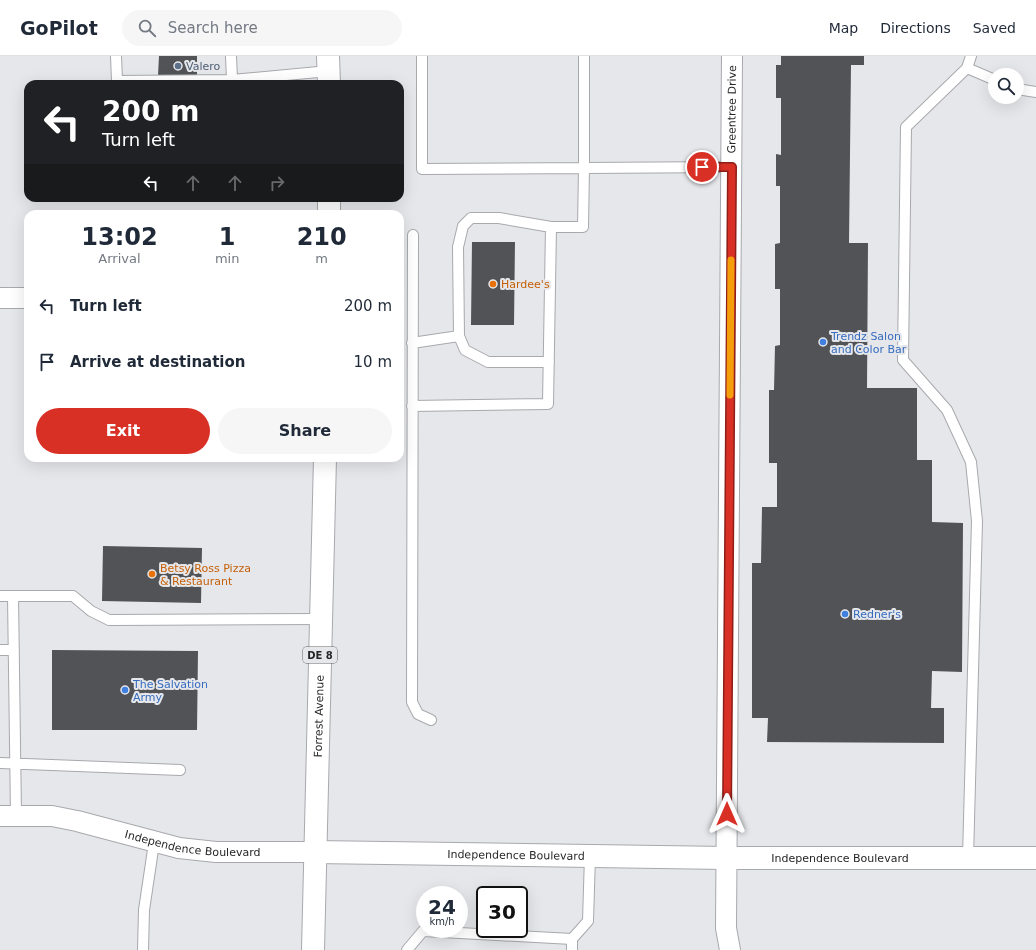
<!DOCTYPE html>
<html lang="en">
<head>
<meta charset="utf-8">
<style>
  :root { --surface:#fff; --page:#f6f6f7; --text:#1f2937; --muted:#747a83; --line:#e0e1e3; --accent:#d93025 }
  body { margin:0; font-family:"DejaVu Sans",sans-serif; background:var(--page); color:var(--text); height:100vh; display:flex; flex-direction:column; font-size:15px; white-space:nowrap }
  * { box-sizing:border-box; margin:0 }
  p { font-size:13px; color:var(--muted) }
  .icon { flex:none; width:22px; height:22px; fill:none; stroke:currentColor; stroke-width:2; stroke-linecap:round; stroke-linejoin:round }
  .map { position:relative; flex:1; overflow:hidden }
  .side { position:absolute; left:24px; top:154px; width:380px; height:252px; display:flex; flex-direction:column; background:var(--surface); border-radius:12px; box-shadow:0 4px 16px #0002 }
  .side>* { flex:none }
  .banner { position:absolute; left:24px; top:24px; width:380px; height:122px; border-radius:12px; box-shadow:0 4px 16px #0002; background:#202124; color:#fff; overflow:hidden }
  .fabs { position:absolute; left:988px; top:12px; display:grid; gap:8px }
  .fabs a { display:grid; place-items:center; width:36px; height:36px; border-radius:50%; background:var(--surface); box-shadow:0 4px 16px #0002; font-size:20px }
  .speed { position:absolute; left:416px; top:830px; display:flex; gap:8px; font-size:20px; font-weight:700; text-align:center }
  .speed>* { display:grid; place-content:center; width:52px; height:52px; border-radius:50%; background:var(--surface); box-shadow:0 4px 16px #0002; line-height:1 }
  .speed small { font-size:10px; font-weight:400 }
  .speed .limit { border:2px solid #111; border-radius:6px; background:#fff; color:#111 }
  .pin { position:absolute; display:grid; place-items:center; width:34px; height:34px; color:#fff; margin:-17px; border:2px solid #fff; border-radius:50%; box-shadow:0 1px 4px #0007 }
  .me { position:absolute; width:44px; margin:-22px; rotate:0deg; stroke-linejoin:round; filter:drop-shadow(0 0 3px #0008) }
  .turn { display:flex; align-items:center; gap:14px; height:84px; padding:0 12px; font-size:18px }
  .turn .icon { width:52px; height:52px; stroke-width:2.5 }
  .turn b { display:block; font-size:28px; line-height:34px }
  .lanes { display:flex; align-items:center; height:38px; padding:0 12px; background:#0003; justify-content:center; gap:20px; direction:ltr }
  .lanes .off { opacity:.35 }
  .eta { display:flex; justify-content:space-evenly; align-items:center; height:68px; text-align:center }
  .eta b { font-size:24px; font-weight:800; line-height:28px }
  .action { display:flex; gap:8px; margin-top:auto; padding:8px 12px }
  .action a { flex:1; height:46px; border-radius:24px; background:var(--accent); color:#fff; font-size:16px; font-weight:800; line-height:46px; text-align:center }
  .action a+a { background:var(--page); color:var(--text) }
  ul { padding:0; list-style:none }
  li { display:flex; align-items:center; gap:12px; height:56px; padding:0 12px }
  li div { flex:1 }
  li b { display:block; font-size:15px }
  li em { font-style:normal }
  header { display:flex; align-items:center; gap:24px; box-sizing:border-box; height:56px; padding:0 20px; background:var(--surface); border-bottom:1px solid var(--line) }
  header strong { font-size:19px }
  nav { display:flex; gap:22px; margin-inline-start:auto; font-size:14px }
  .search { width:280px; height:36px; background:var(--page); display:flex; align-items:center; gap:10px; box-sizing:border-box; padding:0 14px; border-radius:22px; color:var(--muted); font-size:15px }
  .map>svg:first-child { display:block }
  .building { fill:#525356 }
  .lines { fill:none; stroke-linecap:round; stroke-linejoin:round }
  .lane-casing { stroke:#a8a9ad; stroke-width:12 }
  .street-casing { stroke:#a8a9ad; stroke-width:22 }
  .secondary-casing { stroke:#a8a9ad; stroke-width:24 }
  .highway-casing { stroke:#a8a9ad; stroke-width:24 }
  .lane { stroke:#fff; stroke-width:10 }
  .street { stroke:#fff; stroke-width:20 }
  .secondary { stroke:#fff; stroke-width:22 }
  .highway { stroke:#fff; stroke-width:22 }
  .route-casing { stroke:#8d1f18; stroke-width:10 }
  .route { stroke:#d93025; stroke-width:7 }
  .slow { stroke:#f59e0b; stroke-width:7 }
  .service-dot { fill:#5c6f8a; stroke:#e6e7eb; stroke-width:1.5 }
  .food-dot { fill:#e8710a; stroke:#e6e7eb; stroke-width:1.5 }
  .shop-dot { fill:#3f7fe0; stroke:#e6e7eb; stroke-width:1.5 }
  .labels { text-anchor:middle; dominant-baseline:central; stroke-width:4; stroke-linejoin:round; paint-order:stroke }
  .shield { fill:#e6e7eb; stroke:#606062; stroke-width:1 }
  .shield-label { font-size:10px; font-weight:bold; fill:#262627 }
  .service-label { font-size:11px; fill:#4e5e75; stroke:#e6e7eb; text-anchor:start }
  .street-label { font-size:11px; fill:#262627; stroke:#e6e7eb }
  .food-label { font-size:11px; fill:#c56008; stroke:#e6e7eb; text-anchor:start }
  .shop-label { font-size:11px; fill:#366cbe; stroke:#e6e7eb; text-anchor:start }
</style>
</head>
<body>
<header>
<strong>GoPilot</strong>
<div class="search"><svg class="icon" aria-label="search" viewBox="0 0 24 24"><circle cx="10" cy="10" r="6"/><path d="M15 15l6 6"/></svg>Search here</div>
<nav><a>Map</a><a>Directions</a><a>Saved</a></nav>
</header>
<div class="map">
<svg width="1036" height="894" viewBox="0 0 1036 894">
  <rect width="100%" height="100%" fill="#e6e7eb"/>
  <path class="building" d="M159,0H197V20H158Z
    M781,0H864V9H851L849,187H868L867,332H917V404H932V466L963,467L962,616L932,615L931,652H944V687L767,686L768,662H752V507H761L762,451H777V407H769V334H774L775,290L780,289V233H775V188L780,187V130H776V98L781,99V42H776V9H781Z
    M472,186H515L514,269H471Z
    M103,490L202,492L201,547L102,545Z
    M52,594L198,595L197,674H52Z"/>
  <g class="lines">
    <defs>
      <path id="lane" d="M116,0L117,25L232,24
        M231,0L232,24L329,15
        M584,0V112L731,111
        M967,12L971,0
        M1017,33L1036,36
        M413,179L412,646L418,658L431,664
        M412,287L459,280
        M549,306H488L465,294L459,280L458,191L463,170L471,162H499L551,171
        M412,350L548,348L551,171H583L584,112L422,113V0
        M0,540H73L91,555L109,564L321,563
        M13,540L16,760
        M0,594H14
        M0,707L180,714
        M968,802L977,465L971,406L947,354L903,304L906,71L967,12L995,24
        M143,894L144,854L154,787
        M407,894L423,875L572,883
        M572,894V883L588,865L590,800"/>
      <g id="street">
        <path d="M0,242H28"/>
        <path id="s1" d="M0,760H52L77,765L179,792L216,796H314"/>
        <path id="s2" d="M730,894L726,872L732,0"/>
      </g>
      <g id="secondary">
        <path id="s3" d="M314,796L726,802H1036"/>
      </g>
      <g id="highway">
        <path d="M328,0L329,28"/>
        <path d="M329,158V142"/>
        <path id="s4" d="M313,894L325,402"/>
      </g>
    </defs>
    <use href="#lane" class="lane-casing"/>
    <use href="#street" class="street-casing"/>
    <use href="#secondary" class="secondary-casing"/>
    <use href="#highway" class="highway-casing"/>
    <use href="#lane" class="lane"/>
    <use href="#street" class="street"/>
    <use href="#secondary" class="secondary"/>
    <use href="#highway" class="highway"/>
  </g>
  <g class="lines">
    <defs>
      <path id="route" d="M702,111H732L727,758"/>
    </defs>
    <use href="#route" class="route-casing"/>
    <use href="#route" class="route"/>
    <path class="slow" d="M730,339L731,204"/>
  </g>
  <circle class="service-dot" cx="178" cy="10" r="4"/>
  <g class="food-dot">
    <circle cx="493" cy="228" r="4"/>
    <circle cx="152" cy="518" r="4"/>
  </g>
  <g class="shop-dot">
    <circle cx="823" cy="286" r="4"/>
    <circle cx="845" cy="558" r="4"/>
    <circle cx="125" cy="634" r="4"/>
  </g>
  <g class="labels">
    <rect class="shield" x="303" y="591" width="34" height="16" rx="3"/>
    <g class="shield-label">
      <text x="320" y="599">DE 8</text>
    </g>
    <g class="service-label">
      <text x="186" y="10">Valero</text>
    </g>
    <g class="street-label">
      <text stroke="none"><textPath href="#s2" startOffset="841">Greentree Drive</textPath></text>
      <text stroke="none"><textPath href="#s4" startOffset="234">Forrest Avenue</textPath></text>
      <text stroke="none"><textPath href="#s1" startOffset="196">Independence Boulevard</textPath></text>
      <text stroke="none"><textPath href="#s3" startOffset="202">Independence Boulevard</textPath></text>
      <text stroke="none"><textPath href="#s3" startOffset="526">Independence Boulevard</textPath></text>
    </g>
    <g class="food-label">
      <text x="501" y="228">Hardee's</text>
      <text x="160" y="512">Betsy Ross Pizza<tspan x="160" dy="13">&amp; Restaurant</tspan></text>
    </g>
    <g class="shop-label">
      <text x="831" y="280">Trendz Salon<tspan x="831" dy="13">and Color Bar</tspan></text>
      <text x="853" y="558">Redner's</text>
      <text x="133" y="628">The Salvation<tspan x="133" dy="13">Army</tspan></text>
    </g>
  </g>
</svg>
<div class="fabs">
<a><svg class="icon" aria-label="search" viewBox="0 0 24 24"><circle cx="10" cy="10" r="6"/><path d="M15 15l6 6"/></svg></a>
</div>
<div class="speed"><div>24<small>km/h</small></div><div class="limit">30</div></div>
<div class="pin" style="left:702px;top:111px;background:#d93025"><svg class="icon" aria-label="arrive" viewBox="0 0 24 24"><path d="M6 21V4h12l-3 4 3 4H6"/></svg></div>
<svg class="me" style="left:727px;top:758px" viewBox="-20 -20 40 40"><path d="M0-17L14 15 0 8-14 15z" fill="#d93025" stroke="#fff" stroke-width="4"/></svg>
<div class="banner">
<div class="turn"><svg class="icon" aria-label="left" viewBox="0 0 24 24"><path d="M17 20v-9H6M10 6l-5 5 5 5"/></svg><div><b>200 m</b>Turn left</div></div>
<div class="lanes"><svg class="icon" aria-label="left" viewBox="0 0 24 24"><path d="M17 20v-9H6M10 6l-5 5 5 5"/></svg><svg class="icon off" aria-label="ahead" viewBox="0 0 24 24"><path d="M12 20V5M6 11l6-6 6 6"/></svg><svg class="icon off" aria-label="ahead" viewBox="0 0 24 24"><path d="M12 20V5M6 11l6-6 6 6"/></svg><svg class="icon off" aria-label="right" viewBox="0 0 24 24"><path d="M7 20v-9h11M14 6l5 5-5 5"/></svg></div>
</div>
<section class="side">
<div class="eta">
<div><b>13:02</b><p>Arrival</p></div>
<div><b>1</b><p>min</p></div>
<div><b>210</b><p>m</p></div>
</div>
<ul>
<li><svg class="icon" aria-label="left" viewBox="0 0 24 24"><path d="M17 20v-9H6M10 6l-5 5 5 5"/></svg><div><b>Turn left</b></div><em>200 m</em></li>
<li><svg class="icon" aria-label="arrive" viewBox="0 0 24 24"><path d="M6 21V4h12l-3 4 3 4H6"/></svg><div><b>Arrive at destination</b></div><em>10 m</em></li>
</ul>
<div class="action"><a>Exit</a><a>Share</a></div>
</section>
</div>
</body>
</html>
